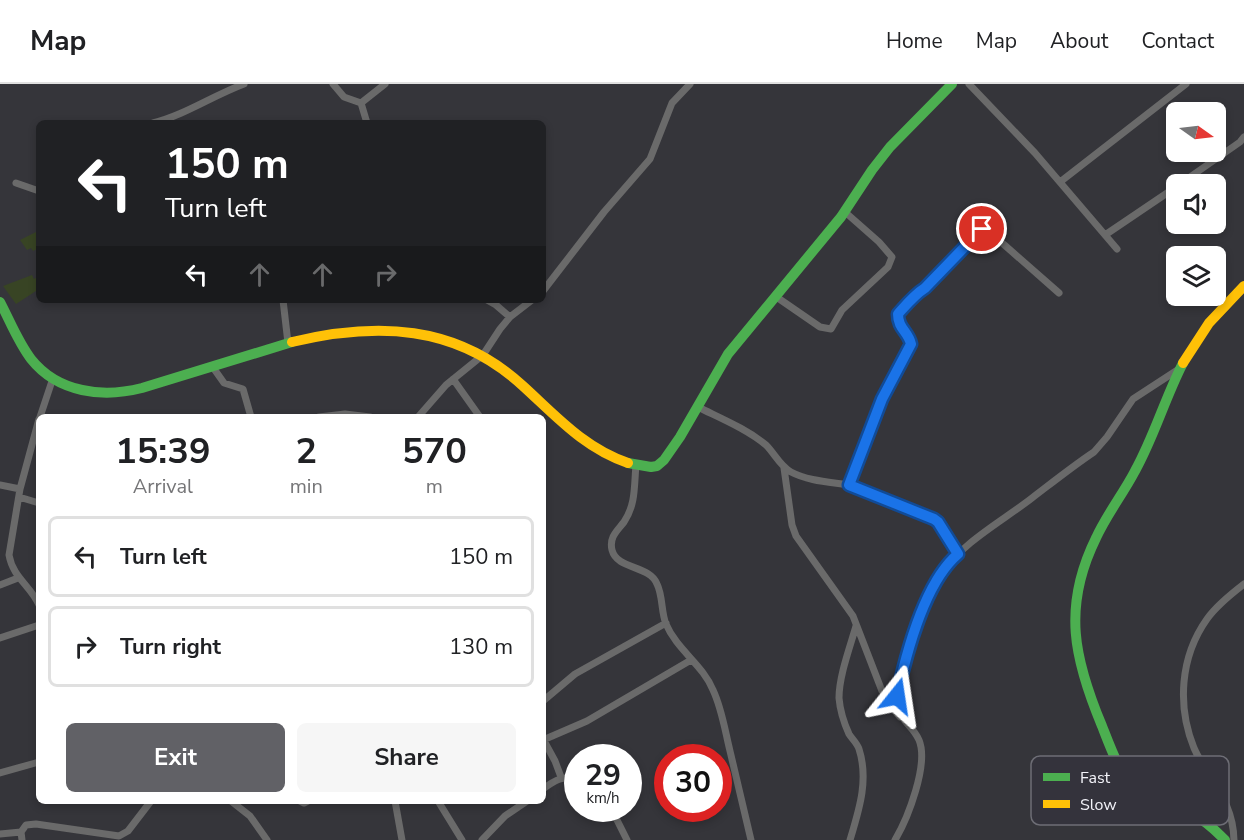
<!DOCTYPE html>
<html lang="en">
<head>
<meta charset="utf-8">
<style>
  :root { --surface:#fff; --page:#f6f6f6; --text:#202124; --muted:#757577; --line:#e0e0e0; --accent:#616166 }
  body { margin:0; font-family:"Nunito Sans",sans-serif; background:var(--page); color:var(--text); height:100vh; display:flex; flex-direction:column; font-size:22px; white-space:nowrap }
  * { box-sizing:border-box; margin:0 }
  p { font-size:20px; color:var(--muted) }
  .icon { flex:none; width:33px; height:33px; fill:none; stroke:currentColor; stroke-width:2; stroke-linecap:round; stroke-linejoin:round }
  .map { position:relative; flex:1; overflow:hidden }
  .drawer { position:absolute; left:36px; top:330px; width:510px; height:390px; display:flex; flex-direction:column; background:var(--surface); border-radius:9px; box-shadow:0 3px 9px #0003 }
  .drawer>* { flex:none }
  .top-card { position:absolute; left:36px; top:36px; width:510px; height:183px; border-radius:9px; box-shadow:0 3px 9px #0003; background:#202124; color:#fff; overflow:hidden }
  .needle { width:39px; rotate:104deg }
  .fabs { position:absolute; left:1166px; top:18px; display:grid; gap:12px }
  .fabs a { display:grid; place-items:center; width:60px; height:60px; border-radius:9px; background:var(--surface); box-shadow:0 3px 9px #0003; font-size:30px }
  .speed { position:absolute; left:564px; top:660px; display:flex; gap:12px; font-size:30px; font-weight:700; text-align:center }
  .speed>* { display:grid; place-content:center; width:78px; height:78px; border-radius:50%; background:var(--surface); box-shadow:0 3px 9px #0003; line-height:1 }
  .speed small { font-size:15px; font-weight:400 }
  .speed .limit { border:9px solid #d22; background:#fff; color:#111 }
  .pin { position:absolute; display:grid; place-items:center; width:51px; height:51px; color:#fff; margin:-26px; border:3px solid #fff; border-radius:50%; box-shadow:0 2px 6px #0007 }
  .me { position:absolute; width:66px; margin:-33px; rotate:15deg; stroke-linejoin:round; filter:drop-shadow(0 0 4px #0008) }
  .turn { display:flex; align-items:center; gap:21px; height:126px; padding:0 30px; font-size:27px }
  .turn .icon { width:78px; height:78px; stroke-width:2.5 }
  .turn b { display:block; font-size:42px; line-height:51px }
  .lanes { display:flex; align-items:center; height:57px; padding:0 30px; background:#0003; justify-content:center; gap:30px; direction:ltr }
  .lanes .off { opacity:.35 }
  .eta { display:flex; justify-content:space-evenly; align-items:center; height:102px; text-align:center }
  .eta b { font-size:36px; font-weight:700; line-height:42px }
  .primary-button { display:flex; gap:12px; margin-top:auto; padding:12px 30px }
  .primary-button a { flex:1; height:69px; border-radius:9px; background:var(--accent); color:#fff; font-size:24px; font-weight:700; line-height:69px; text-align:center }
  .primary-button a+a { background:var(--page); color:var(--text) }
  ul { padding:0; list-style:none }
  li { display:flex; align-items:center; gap:18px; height:81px; margin:0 12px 9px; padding:0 18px; border:3px solid var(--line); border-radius:9px }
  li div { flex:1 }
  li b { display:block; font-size:22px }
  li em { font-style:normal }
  header { display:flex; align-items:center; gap:36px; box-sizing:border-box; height:84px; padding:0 30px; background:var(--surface); border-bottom:2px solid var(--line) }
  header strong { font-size:28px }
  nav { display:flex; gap:33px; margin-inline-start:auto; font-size:21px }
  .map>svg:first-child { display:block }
  .green { fill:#384424 }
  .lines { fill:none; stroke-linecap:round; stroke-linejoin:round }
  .street { stroke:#6a6a6a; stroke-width:7 }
  .fast { stroke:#4caf50; stroke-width:10 }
  .slow { stroke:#ffc107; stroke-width:10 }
  .route-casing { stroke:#114b97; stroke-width:15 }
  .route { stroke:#1a73e8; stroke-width:10 }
  .key { fill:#34333c; stroke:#6d6d75; stroke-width:1.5 }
  .key-label { font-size:16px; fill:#f3f3f9 }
</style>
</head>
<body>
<header>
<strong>Map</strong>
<nav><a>Home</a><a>Map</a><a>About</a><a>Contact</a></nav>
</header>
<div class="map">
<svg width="1244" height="756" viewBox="0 0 1244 756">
  <rect width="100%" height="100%" fill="#35353a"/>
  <path class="green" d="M36,148L39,150V164L33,167L31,164L27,166L20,156Z
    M32,191L34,195L39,192V205L16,220L3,202Z"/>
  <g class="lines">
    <path class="street" d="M333,0L344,13L361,19
      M969,0L1035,69L1117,165
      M361,19L385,0
      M361,19L367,39
      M153,39C185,31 212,12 244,0
      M1060,98L1186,0
      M16,99L39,107
      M1180,100L1240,58L1244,53
      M1105,151L1176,103
      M543,207L604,128L650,75L672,19L690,0
      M775,212L820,243L831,245L842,226L888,183L892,173L879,158L845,128
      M283,216L288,259
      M487,216L496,221L510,233
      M212,282L224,299L243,305L251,333
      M453,295L480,333
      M698,323C720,334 747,345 766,361C775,370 780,382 791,388C808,397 830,398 849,401L882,315L911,260C908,247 898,245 898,230C906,221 914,211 925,204L978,149L982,145L993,151L1059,209
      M40,333L53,294
      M319,333L345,330L370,333
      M418,333L446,301L483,271L500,245L510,233L532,216
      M39,335L20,405L9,471C13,494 31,502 39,521
      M636,381C634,402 636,420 624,438C617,447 609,453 612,466C617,486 650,481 657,500C663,512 661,528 666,540C677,566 703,581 713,606C722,625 725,647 730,667C737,697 744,726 751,756
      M784,384L792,441L796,452L853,532L882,607L888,619L900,633
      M0,401L20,405
      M849,401L934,435L958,470
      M19,413L39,419
      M0,501L18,494
      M0,554L39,541
      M543,617L575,590L666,539
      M543,655L555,677L561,693
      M543,656L587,637L691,576
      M0,689L39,678
      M543,705C555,696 563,691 578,696
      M231,717L250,732L267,756
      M300,717L304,719L308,717
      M395,717L402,756
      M438,717L462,756
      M611,724L627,756
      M0,750L21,748
      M22,756L21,748L26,741L36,740L119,752L128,747L151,717
      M482,756L505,732L527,717
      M850,756C859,726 869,696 859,665C857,659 852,655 849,650C844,639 840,626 839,614C839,592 850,563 856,542
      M895,756C908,734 929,680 919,656C912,640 901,640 897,618C894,602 905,580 910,565C918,539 925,512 941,490C964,457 1001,438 1032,414C1053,398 1073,382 1094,368L1107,353L1133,315L1179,285
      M1234,756C1233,715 1209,698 1194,664C1177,622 1180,573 1207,535C1216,522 1231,510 1244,500"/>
    <path class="fast" d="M0,218C10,237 18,258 31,275C58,309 103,314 142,304L292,258
      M1183,279C1165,314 1154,353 1135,387C1123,410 1107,430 1096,454C1062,523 1074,575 1102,642C1111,665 1121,693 1138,710C1153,725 1175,723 1193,731C1205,736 1216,747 1225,756
      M628,379L651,383L657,382L664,376L680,353L728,270L841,133L872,86L890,63L952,0"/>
    <path class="slow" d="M292,258C376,238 456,240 523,302C556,332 584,364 628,379
      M1183,279L1209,239L1244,202"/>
  </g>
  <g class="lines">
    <defs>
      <path id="route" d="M897,612C906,570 925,498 958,470L938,438L934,435L849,401L882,315L911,260C908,247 898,245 898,230C906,221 914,211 925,204L982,145"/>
    </defs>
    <use href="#route" class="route-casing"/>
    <use href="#route" class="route"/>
  </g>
  <rect x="1031" y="672" width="198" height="69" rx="9" class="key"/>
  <rect x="1043" y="689" width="27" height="8" fill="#4caf50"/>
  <rect x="1043" y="716" width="27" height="8" fill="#ffc107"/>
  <g class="key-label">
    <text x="1080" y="699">Fast</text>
    <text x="1080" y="726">Slow</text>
  </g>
</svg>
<div class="fabs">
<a><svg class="needle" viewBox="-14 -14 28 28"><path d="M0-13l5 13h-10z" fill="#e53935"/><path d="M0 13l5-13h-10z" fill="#757577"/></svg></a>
<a><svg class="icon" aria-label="sound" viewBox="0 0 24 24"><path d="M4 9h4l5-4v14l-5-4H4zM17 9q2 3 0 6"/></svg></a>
<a><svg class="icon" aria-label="layers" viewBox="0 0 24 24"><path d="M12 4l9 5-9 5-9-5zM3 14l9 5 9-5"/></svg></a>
</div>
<div class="speed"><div>29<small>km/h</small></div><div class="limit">30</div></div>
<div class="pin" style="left:982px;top:145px;background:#d93025"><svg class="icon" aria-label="arrive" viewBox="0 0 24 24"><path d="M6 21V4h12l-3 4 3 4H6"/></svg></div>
<svg class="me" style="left:897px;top:612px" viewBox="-20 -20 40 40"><path d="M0-17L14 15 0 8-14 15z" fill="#1a73e8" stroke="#fff" stroke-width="4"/></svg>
<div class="top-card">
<div class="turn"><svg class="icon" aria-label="left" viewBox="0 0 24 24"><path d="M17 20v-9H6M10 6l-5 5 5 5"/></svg><div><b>150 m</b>Turn left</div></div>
<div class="lanes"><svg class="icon" aria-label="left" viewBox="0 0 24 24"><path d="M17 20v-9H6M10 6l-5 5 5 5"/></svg><svg class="icon off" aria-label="ahead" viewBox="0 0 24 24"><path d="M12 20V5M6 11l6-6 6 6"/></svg><svg class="icon off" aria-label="ahead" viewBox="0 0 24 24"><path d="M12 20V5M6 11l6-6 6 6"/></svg><svg class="icon off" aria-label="right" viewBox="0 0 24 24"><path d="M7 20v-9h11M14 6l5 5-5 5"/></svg></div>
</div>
<section class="drawer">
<div class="eta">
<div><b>15:39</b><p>Arrival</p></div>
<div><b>2</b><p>min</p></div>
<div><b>570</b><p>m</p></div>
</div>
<ul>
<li><svg class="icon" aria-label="left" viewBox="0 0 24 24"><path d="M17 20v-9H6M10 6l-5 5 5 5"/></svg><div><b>Turn left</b></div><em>150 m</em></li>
<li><svg class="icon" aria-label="right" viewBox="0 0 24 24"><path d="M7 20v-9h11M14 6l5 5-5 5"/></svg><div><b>Turn right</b></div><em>130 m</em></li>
</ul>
<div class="primary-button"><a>Exit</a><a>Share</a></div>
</section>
</div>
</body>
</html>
